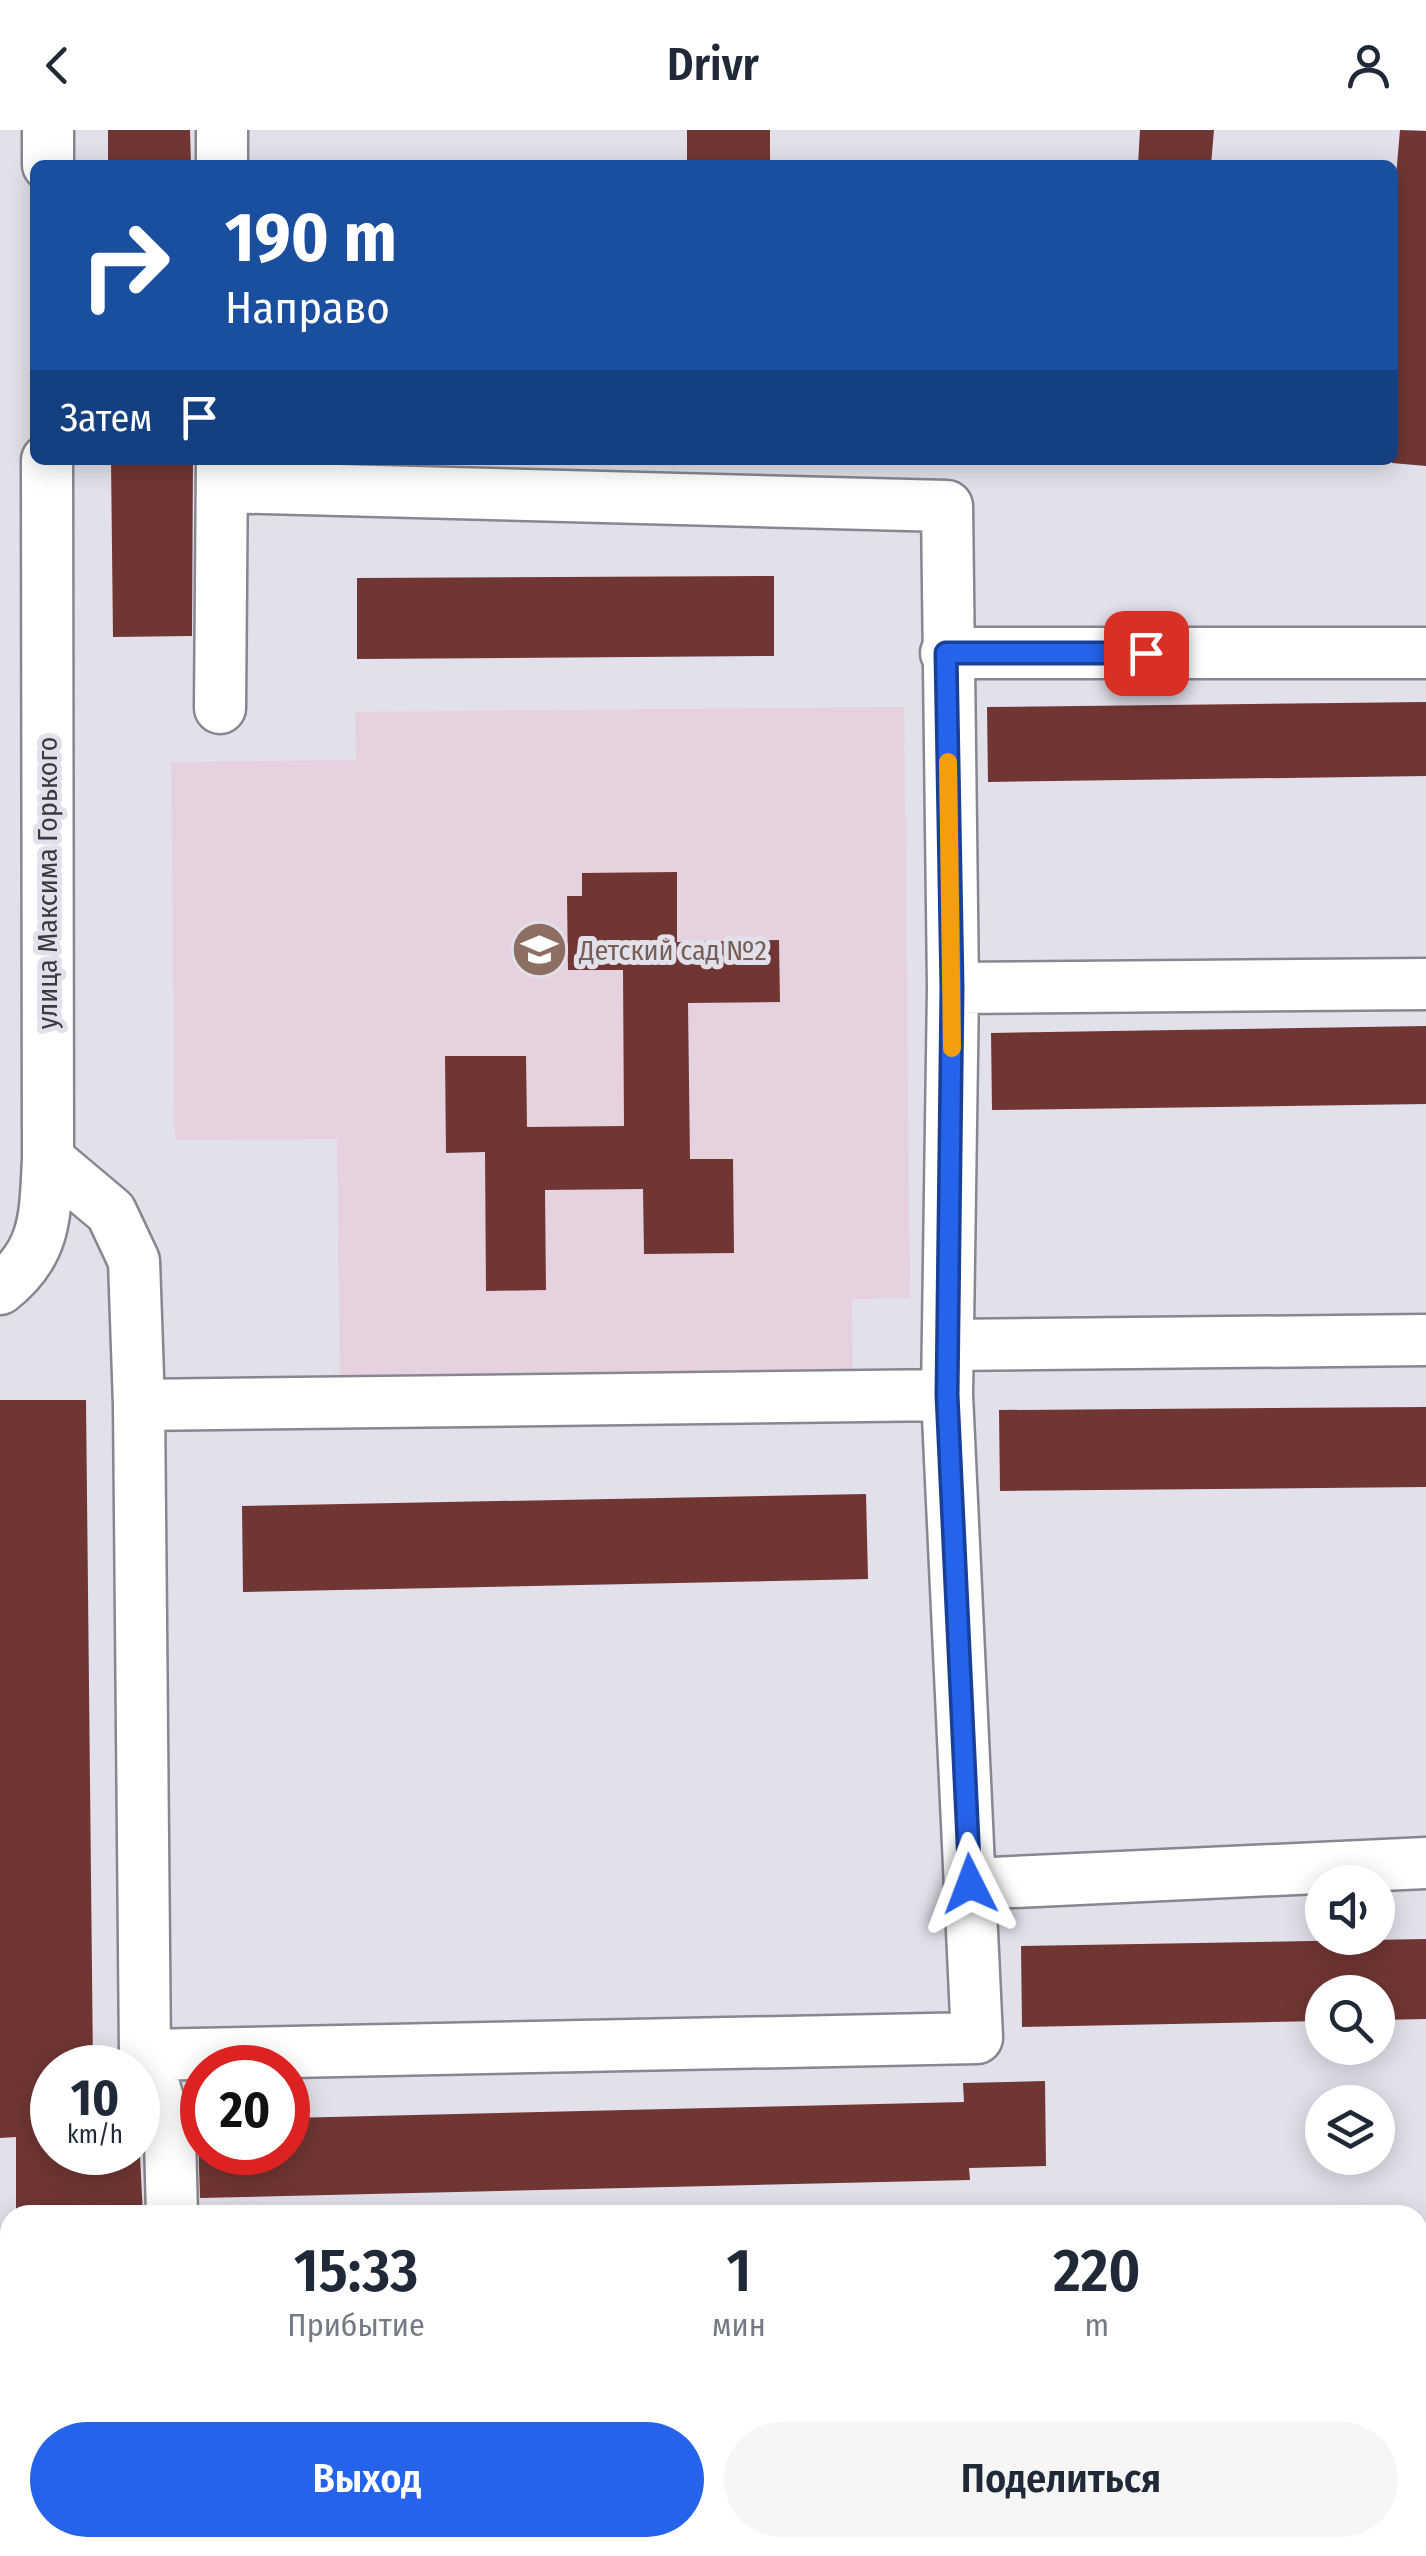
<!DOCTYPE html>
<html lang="ru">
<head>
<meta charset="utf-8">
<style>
  :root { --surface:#fff; --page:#f6f6f7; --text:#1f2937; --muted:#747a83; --accent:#2563eb }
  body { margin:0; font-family:"Fira Sans Condensed",sans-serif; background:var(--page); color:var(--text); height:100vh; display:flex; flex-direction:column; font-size:38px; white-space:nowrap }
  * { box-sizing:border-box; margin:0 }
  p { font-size:32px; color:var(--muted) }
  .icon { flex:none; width:55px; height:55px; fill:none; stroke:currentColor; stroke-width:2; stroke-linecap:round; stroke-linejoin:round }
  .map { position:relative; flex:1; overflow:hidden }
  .details { position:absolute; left:0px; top:2075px; width:1428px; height:352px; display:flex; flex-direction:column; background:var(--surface); border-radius:30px 30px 0 0; box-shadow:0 5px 25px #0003 }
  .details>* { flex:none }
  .hud { position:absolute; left:30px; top:30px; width:1368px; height:305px; border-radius:15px; box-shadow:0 5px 25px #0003; background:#1a4fa0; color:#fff; overflow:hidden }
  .buttons { position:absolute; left:1305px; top:1735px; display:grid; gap:20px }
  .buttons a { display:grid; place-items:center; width:90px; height:90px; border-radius:50%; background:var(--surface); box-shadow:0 5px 25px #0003; font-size:50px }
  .speed { position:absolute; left:30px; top:1915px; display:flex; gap:20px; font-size:50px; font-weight:700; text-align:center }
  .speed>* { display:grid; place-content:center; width:130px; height:130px; border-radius:50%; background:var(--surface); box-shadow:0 5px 25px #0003; line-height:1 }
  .speed small { font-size:25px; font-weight:400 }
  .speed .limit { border:15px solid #d22; background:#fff; color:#111 }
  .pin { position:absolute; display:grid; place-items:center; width:85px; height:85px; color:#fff; margin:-42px; border-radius:20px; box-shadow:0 5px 15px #0006 }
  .me { position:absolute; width:110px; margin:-55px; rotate:357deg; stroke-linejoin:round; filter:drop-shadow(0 0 8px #0008) }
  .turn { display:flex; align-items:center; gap:35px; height:210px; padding:0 30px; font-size:45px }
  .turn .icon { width:130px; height:130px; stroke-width:2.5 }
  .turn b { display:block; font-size:70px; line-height:85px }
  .then { display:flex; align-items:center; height:95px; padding:0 30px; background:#0003; gap:20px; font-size:38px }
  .eta { display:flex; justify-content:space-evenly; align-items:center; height:170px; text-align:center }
  .eta b { font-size:60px; font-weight:600; line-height:70px }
  .action { display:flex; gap:20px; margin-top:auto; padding:20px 30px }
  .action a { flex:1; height:115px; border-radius:60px; background:var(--accent); color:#fff; font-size:40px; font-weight:600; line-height:115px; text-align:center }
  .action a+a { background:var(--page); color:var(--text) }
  header { display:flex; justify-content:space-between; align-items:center; height:130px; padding:0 30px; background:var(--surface); font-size:45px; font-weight:600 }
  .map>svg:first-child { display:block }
  .education { fill:#e6d1df }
  .building { fill:#703634 }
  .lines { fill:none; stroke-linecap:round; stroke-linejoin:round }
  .minor-casing { stroke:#88878f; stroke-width:55 }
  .path { stroke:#99979f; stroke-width:6; stroke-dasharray:10 5; stroke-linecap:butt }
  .minor { stroke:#fff; stroke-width:50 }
  .route-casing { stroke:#184099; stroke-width:25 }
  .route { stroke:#2563eb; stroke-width:18 }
  .slow { stroke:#f59e0b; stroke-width:18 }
  .labels { text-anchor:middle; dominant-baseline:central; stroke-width:10; stroke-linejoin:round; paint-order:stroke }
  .street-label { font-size:28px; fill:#3a393d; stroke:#e2e0ea }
  .education-label { font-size:28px; fill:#785e54; stroke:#e2e0ea; text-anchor:start }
</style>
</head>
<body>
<header><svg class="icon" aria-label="back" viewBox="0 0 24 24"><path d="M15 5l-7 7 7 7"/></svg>Drivr<svg class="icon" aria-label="person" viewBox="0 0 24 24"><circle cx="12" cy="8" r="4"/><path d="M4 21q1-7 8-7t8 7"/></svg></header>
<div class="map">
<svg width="1426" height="2426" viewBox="0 0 1426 2426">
  <rect width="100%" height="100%" fill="#e2e0ea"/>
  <path class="education" d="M904,577L910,1168L852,1169L853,1259L340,1264L337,1009L175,1010L171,632L356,630L355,582Z"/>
  <path class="building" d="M108,0H190L191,35H108Z
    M687,0H770V35H687Z
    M1140,0H1214L1211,35H1138Z
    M1400,0L1426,1V336L1392,333V93Z
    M111,330H193L192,506L113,507Z
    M774,446V526L357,529V448Z
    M1426,572V646L988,652L987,577Z
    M677,742V812L779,810L780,872L688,873L690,1029H733L734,1123L644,1124L643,1059L545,1060L546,1160L486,1161L485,1022L446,1023L445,926H526L527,997L624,996L623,840H568L567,766H582V743Z
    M1426,896V974L992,980L991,903Z
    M0,1270H86L93,1938H52V2022H138L139,2006L143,2085H16V2007L0,2008Z
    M1426,1277V1357L1000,1361L999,1280Z
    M866,1364L868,1449L243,1462L242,1376Z
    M1426,1809V1889L1378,1890V1862H1322V1891L1022,1897L1021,1816Z
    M1045,1951L1046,2036L969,2038L970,2050L200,2068L198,2006L202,2005V2022H288V1988L964,1972L963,1953Z"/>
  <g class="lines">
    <defs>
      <path id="minor" d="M222,0V35
        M48,35V0
        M946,523H1426
        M220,578L222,330
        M953,858L1426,854
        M48,1029L111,1082L134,1131L139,1275L947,1265
        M0,1159C47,1122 45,1085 48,1029L47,330
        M949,1215L1426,1210
        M139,1275L145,1925L977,1908L947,1265L953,858L947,376L222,357
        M970,1754L1426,1733
        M145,1925L170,2009L172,2085
        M0,2213H10
        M38,2426L39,2418"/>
    </defs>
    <use href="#minor" class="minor-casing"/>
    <path class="path" d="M0,2124H10"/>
    <use href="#minor" class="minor"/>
  </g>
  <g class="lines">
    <defs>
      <path id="route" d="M970,1754L947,1265L952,858L946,523H1146"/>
    </defs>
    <use href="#route" class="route-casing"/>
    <use href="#route" class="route"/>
    <path class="slow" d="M948,632L952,918"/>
  </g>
  <defs>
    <symbol id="school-disc" viewBox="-11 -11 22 22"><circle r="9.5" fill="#8d6e63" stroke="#e2e0ea"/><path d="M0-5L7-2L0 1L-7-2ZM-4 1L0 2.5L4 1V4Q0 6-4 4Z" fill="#fff"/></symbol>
  </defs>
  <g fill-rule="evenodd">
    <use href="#school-disc" x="508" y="788" width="63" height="63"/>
  </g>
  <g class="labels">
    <g class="street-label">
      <text transform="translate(47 753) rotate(-90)">улица Максима Горького</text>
    </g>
    <g class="education-label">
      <text x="579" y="820">Детский сад №2</text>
    </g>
  </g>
</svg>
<div class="buttons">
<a><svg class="icon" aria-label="sound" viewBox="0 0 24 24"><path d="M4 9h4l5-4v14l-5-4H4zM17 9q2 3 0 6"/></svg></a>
<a><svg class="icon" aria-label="search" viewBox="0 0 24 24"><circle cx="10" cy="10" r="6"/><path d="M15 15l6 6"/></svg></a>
<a><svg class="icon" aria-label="layers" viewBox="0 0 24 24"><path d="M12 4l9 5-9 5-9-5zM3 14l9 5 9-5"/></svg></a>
</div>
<div class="speed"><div>10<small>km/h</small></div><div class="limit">20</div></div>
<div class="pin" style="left:1146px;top:523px;background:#d93025"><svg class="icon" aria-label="arrive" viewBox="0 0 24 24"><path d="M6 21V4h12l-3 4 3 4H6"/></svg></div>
<svg class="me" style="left:970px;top:1754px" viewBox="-20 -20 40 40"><path d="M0-17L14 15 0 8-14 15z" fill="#2563eb" stroke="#fff" stroke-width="4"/></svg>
<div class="hud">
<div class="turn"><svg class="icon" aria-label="right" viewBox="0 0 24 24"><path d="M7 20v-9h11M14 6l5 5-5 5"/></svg><div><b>190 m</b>Направо</div></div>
<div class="then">Затем<svg class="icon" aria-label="arrive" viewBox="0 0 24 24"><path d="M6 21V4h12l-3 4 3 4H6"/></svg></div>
</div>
<section class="details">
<div class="eta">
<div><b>15:33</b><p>Прибытие</p></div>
<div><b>1</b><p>мин</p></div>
<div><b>220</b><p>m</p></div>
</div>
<div class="action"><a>Выход</a><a>Поделиться</a></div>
</section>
</div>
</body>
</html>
